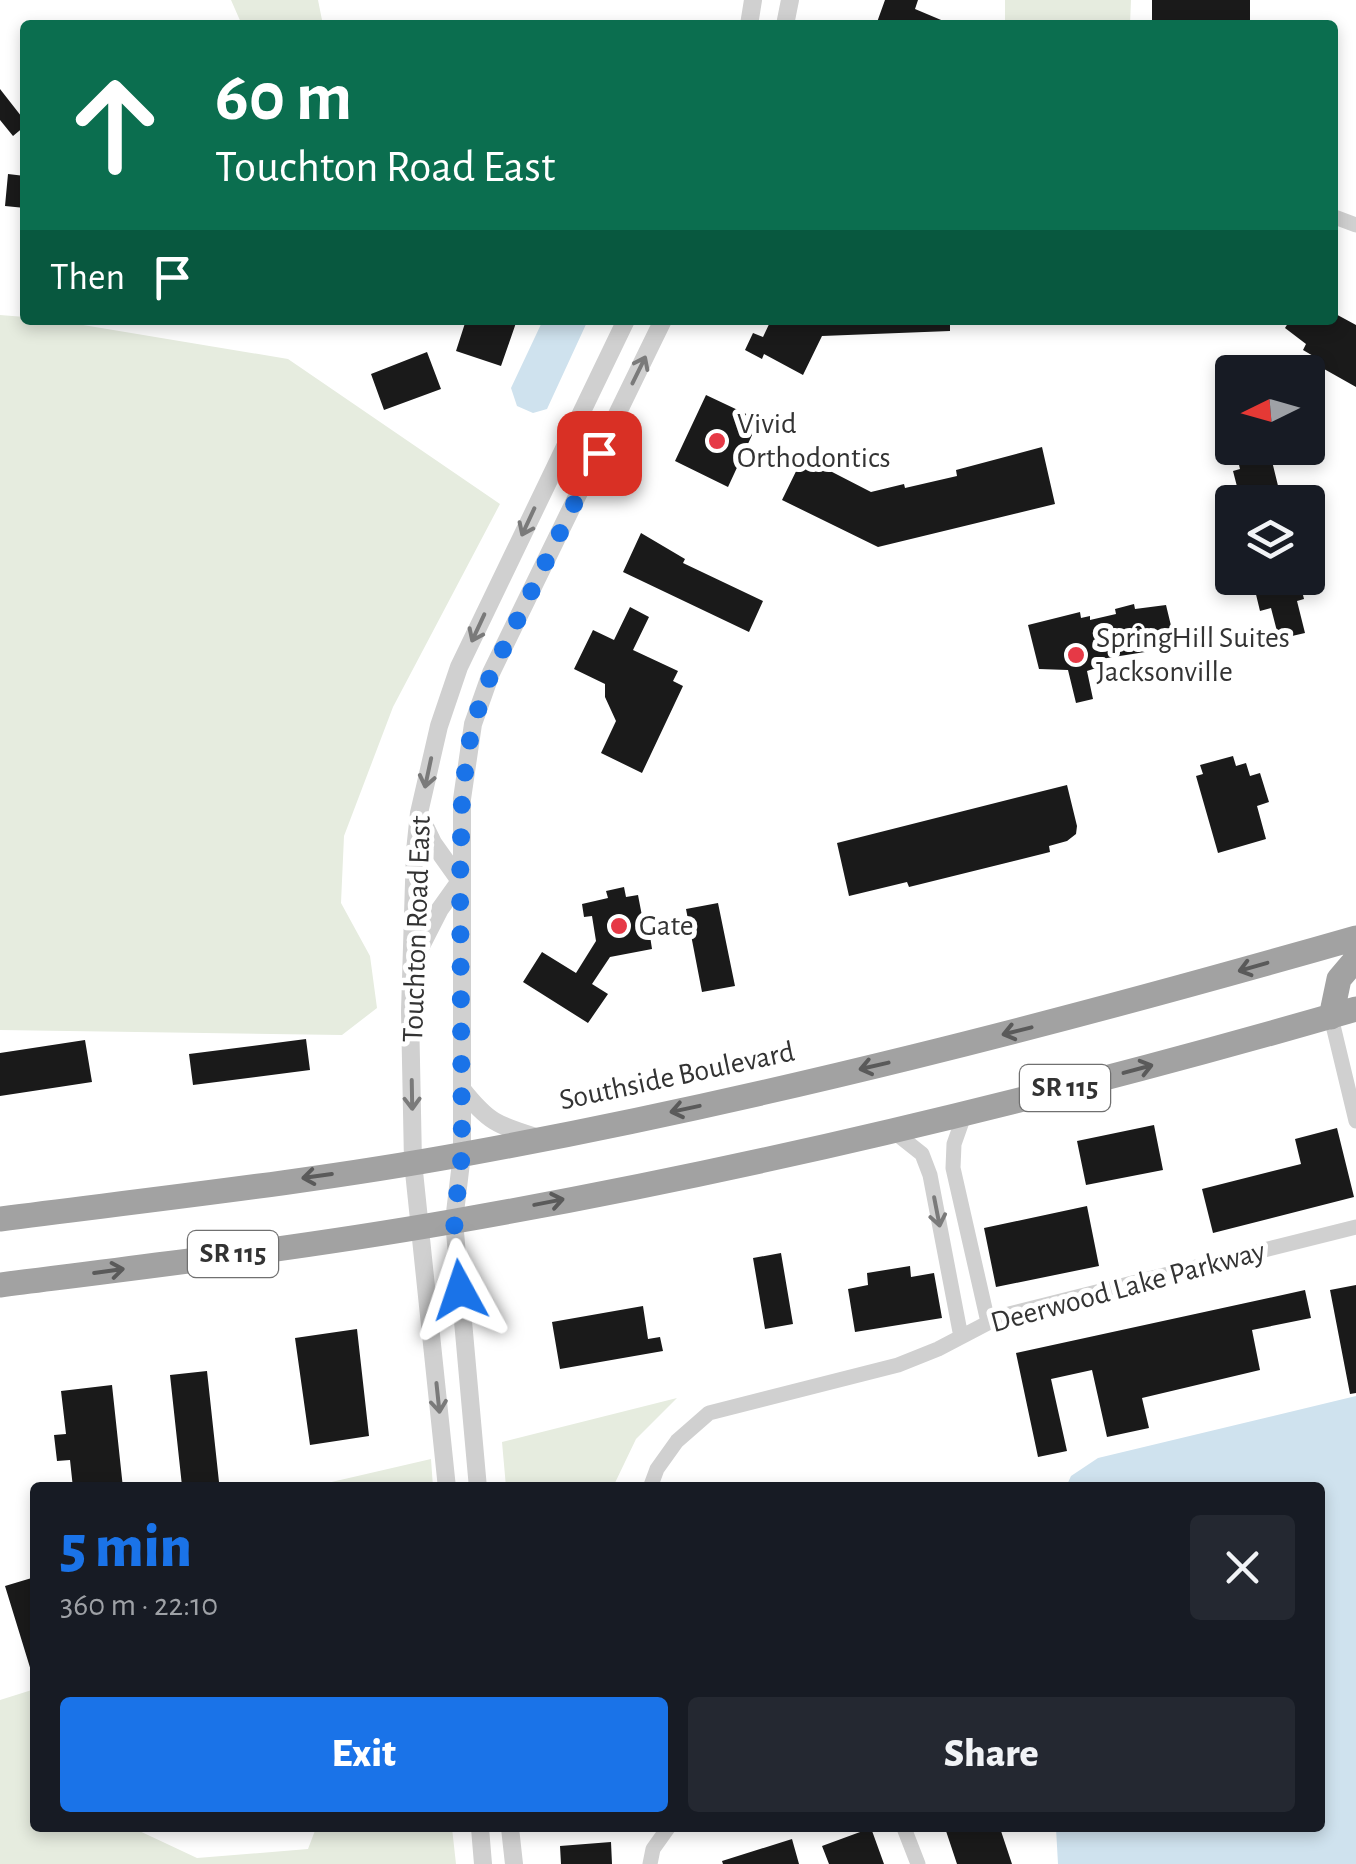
<!DOCTYPE html>
<html lang="en">
<head>
<meta charset="utf-8">
<style>
  :root { --surface:#171b24; --page:#242831; --text:#f1f3f6; --muted:#9ea1a6; --accent:#1a73e8 }
  body { margin:0; font-family:"Alegreya Sans",sans-serif; background:var(--page); color:var(--text); height:100vh; display:flex; flex-direction:column; font-size:38px; white-space:nowrap }
  * { box-sizing:border-box; margin:0 }
  p { font-size:32px; color:var(--muted) }
  .icon { flex:none; width:55px; height:55px; fill:none; stroke:currentColor; stroke-width:2; stroke-linecap:round; stroke-linejoin:round }
  .map { position:relative; flex:1; overflow:hidden }
  .side { position:absolute; left:30px; top:1482px; width:1295px; height:350px; display:flex; flex-direction:column; background:var(--surface); border-radius:10px; box-shadow:0 5px 15px #0003 }
  .side>* { flex:none }
  .top-card { position:absolute; left:20px; top:20px; width:1318px; height:305px; border-radius:10px; box-shadow:0 5px 15px #0003; background:#0b6e4f; color:#fff; overflow:hidden }
  .needle { width:65px; rotate:265deg }
  .buttons { position:absolute; left:1215px; top:355px; display:grid; gap:20px }
  .buttons a { display:grid; place-items:center; width:110px; height:110px; border-radius:10px; background:var(--surface); box-shadow:0 5px 15px #0003; font-size:50px }
  .pin { position:absolute; display:grid; place-items:center; width:85px; height:85px; color:#fff; margin:-42px; border-radius:20px; box-shadow:0 5px 15px #0006 }
  .me { position:absolute; width:110px; margin:-55px; rotate:355deg; stroke-linejoin:round; filter:drop-shadow(0 0 8px #0008) }
  .turn { display:flex; align-items:center; gap:35px; height:210px; padding:0 30px; font-size:45px }
  .turn .icon { width:130px; height:130px; stroke-width:2.5 }
  .turn b { display:block; font-size:70px; line-height:85px }
  .then { display:flex; align-items:center; height:95px; padding:0 30px; background:#0003; gap:20px; font-size:38px }
  .round { display:grid; place-items:center; flex:none; width:105px; height:105px; border-radius:10px; background:var(--page) }
  .head { display:flex; align-items:center; justify-content:space-between; height:170px; padding:0 30px }
  h1 { font-size:60px; font-weight:800; line-height:75px; color:var(--accent) }
  .cta { display:flex; gap:20px; margin-top:auto; padding:20px 30px }
  .cta a { flex:1; height:115px; border-radius:10px; background:var(--accent); color:#fff; font-size:40px; font-weight:800; line-height:115px; text-align:center }
  .cta a+a { background:var(--page); color:var(--text) }
  .map>svg:first-child { display:block }
  .green { fill:#e6ecdf }
  .water { fill:#cfe2ee }
  .building { fill:#1a1a1a }
  .lines { fill:none; stroke-linecap:round; stroke-linejoin:round }
  .minor { stroke:#d0d0d0; stroke-width:15 }
  .tertiary { stroke:#d0d0d0; stroke-width:18 }
  .trunk { stroke:#a2a2a2; stroke-width:25 }
  .oneway { stroke:#7a7a7a }
  .oneway2 { stroke:#5a5a5a }
  .route { stroke:#1a73e8; stroke-width:18; stroke-dasharray:0 32.4 }
  .poi-dot { fill:#e63946; stroke:#fff; stroke-width:4 }
  .labels { text-anchor:middle; dominant-baseline:central; stroke-width:10; stroke-linejoin:round; paint-order:stroke }
  .shield { fill:#fff; stroke:#707070; stroke-width:2.5 }
  .shield-label { font-size:28px; font-weight:bold; fill:#333 }
  .poi-label { font-size:30px; fill:#333; stroke:#fff; text-anchor:start }
  .street-label { font-size:30px; fill:#333; stroke:#fff }
</style>
</head>
<body>
<div class="map">
<svg width="1356" height="1864" viewBox="0 0 1356 1864">
  <rect width="100%" height="100%" fill="#fff"/>
  <path class="green" d="M231,0H318L323,25H242Z
    M1005,0H1131L1130,25H1005Z
    M0,315L25,317V320H53L288,359L500,504L393,707L344,836L341,903L370,956L377,1008L342,1035L0,1030Z
    M677,1398L636,1439L613,1487H506L502,1442Z
    M431,1459L433,1487H310Z
    M35,1689V1828H133L197,1858L308,1849L316,1828H452L456,1864H0V1700Z"/>
  <path class="water" d="M543,320H588L547,409L533,413L517,406L511,388Z
    M1356,1396V1864H1058L1056,1828H1320V1488L1066,1487L1071,1476L1098,1458Z"/>
  <path class="building" d="M885,0H918L915,9L953,25H876Z
    M1152,0H1250V25H1152Z
    M0,89L25,121V126L13,136L0,120Z
    M8,174L25,176V208L5,206Z
    M1332,312L1356,325V387L1317,365L1320,360L1303,350L1306,344L1285,328L1290,320H1332Z
    M466,320H517L501,366L456,351Z
    M771,320H950V331L822,336L803,375L764,354L762,359L745,350L753,333L763,337Z
    M427,352L441,389L384,410L371,374Z
    M706,395L759,420L728,487L675,461Z
    M1042,447L1055,504L878,547L782,500L803,457L871,492L904,484L905,488L957,476L956,470Z
    M1270,453L1282,502H1241L1233,471L1240,469L1238,461Z
    M641,533L685,559L683,563L763,601L749,632L623,572Z
    M1252,578H1304L1308,593L1303,595L1304,599L1297,601L1305,633L1279,639L1271,608L1260,611Z
    M1134,604L1135,609L1166,605L1174,638L1167,639L1168,642L1144,648L1145,652L1101,659L1102,663L1095,664L1096,668L1087,671L1093,699L1076,703L1068,670L1039,669L1028,625L1080,612L1081,618L1090,616V620L1116,614L1115,609Z
    M630,607L649,617L633,650L678,671L673,681L683,686L642,773L601,753L616,721L605,697V684L574,669L593,630L614,640Z
    M1233,756L1236,766L1246,763L1250,776L1260,773L1269,802L1257,806L1266,839L1218,853L1196,776L1203,774L1200,765Z
    M1067,785L1077,826L1076,834L1067,841L1049,846L1050,852L909,887L907,882L849,896L837,843Z
    M624,887L626,897L638,895L646,937L650,936L652,949L610,957L592,984L608,994L588,1023L523,982L542,952L576,973L596,941L592,916L584,917L582,904L608,898L606,891Z
    M718,903L735,986L702,992L686,909Z
    M306,1039L310,1070L193,1085L189,1054Z
    M85,1040L92,1082L0,1096V1053Z
    M1154,1125L1163,1170L1086,1185L1077,1141Z
    M1337,1128L1354,1197L1213,1233L1202,1189L1301,1164L1295,1139Z
    M1087,1206L1099,1266L996,1287L984,1228Z
    M781,1253L793,1324L765,1329L753,1258Z
    M910,1266L911,1277L934,1273L942,1318L855,1332L848,1289L868,1285L867,1273Z
    M1356,1285V1393L1350,1394L1330,1290Z
    M1305,1290L1311,1318L1252,1330L1260,1370L1142,1398L1149,1428L1107,1437L1092,1370L1051,1379L1067,1451L1038,1457L1016,1353Z
    M643,1306L648,1339L660,1337L663,1351L560,1369L552,1322Z
    M357,1329L369,1436L310,1445L295,1338Z
    M207,1371L219,1482L182,1486L170,1375Z
    M112,1385L123,1488H73L70,1460L57,1461L54,1435L66,1434L61,1391Z
    M35,1577V1673L32,1674L5,1586Z
    M871,1828L884,1864H829L822,1846Z
    M945,1828H1000L1012,1864H957Z
    M792,1839L799,1864H723L722,1861Z
    M611,1842L612,1864H561L560,1846Z"/>
  <g class="lines">
    <path class="minor" d="M1332,216L1356,225
      M1331,1017L1356,1121
      M965,1113L954,1144L953,1168L988,1322
      M893,1131L922,1154L930,1175L961,1337
      M650,1488L657,1469L677,1441L709,1413L898,1365L938,1349L1001,1316L1356,1227
      M904,1828L918,1864
      M650,1864L653,1849L668,1828"/>
    <path class="tertiary" d="M749,25L753,0
      M785,25L790,0
      M417,954L440,909L460,881L433,843L419,814
      M462,1089C488,1122 497,1125 536,1137
      M447,1488L413,1162L410,1011L415,851L419,813L439,726L459,667L626,320
      M478,1488L454,1221L462,1154V799L473,724L491,673L663,320
      M480,1828L483,1864
      M510,1828L514,1864"/>
    <path class="trunk" d="M1331,1017L1339,979L1356,959
      M0,1219C155,1199 312,1182 465,1154C766,1099 1062,1022 1356,938
      M0,1285C150,1266 301,1248 450,1222C755,1169 1058,1095 1356,1009"/>
  </g>
  <defs><path id="oneway-shaft" d="M-6 0H5M1.5-3L5.5 0L1.5 3" fill="none" stroke-width="1.6" stroke-linecap="round" stroke-linejoin="round" transform="scale(2.5)"/></defs>
  <g class="oneway">
    <use href="#oneway-shaft" transform="translate(639 370) rotate(-64)"/>
    <use href="#oneway-shaft" transform="translate(528 522) rotate(115)"/>
    <use href="#oneway-shaft" transform="translate(478 628) rotate(115)"/>
    <use href="#oneway-shaft" transform="translate(428 773) rotate(102)"/>
    <use href="#oneway-shaft" transform="translate(412 1095) rotate(89)"/>
    <use href="#oneway-shaft" transform="translate(937 1212) rotate(79)"/>
    <use href="#oneway-shaft" transform="translate(438 1398) rotate(84)"/>
  </g>
  <g class="oneway2">
    <use href="#oneway-shaft" transform="translate(1253 967) rotate(164)"/>
    <use href="#oneway-shaft" transform="translate(1017 1031) rotate(166)"/>
    <use href="#oneway-shaft" transform="translate(874 1066) rotate(167)"/>
    <use href="#oneway-shaft" transform="translate(1138 1069) rotate(-15)"/>
    <use href="#oneway-shaft" transform="translate(685 1109) rotate(168)"/>
    <use href="#oneway-shaft" transform="translate(317 1176) rotate(172)"/>
    <use href="#oneway-shaft" transform="translate(549 1202) rotate(-11)"/>
    <use href="#oneway-shaft" transform="translate(109 1271) rotate(-8)"/>
  </g>
  <g class="lines">
    <path class="route" d="M460,1290L454,1221L462,1154L460,881L462,798L467,756L473,724L491,674L599,453"/>
  </g>
  <g class="poi-dot">
    <circle cx="717" cy="441" r="10"/>
    <circle cx="1076" cy="655" r="10"/>
    <circle cx="619" cy="926" r="10"/>
  </g>
  <g class="labels">
    <g class="shield">
      <rect x="1020" y="1065" width="90" height="46" rx="8"/>
      <rect x="188" y="1231" width="90" height="46" rx="8"/>
    </g>
    <g class="shield-label">
      <text x="1065" y="1088">SR 115</text>
      <text x="233" y="1254">SR 115</text>
    </g>
    <g class="poi-label">
      <text x="737" y="424">Vivid<tspan x="737" dy="34">Orthodontics</tspan></text>
      <text x="1096" y="638">SpringHill Suites<tspan x="1096" dy="34">Jacksonville</tspan></text>
      <text x="639" y="926">Gate</text>
    </g>
    <g class="street-label">
      <text transform="translate(417 929) rotate(-88)">Touchton Road East</text>
      <text transform="translate(677 1076) rotate(-12)">Southside Boulevard</text>
      <text transform="translate(1128 1287) rotate(-15)">Deerwood Lake Parkway</text>
    </g>
  </g>
</svg>
<div class="buttons">
<a><svg class="needle" viewBox="-14 -14 28 28"><path d="M0-13l5 13h-10z" fill="#e53935"/><path d="M0 13l5-13h-10z" fill="#9ea1a6"/></svg></a>
<a><svg class="icon" aria-label="layers" viewBox="0 0 24 24"><path d="M12 4l9 5-9 5-9-5zM3 14l9 5 9-5"/></svg></a>
</div>
<div class="pin" style="left:599px;top:453px;background:#d93025"><svg class="icon" aria-label="arrive" viewBox="0 0 24 24"><path d="M6 21V4h12l-3 4 3 4H6"/></svg></div>
<svg class="me" style="left:460px;top:1290px" viewBox="-20 -20 40 40"><path d="M0-17L14 15 0 8-14 15z" fill="#1a73e8" stroke="#fff" stroke-width="4"/></svg>
<div class="top-card">
<div class="turn"><svg class="icon" aria-label="ahead" viewBox="0 0 24 24"><path d="M12 20V5M6 11l6-6 6 6"/></svg><div><b>60 m</b>Touchton Road East</div></div>
<div class="then">Then<svg class="icon" aria-label="arrive" viewBox="0 0 24 24"><path d="M6 21V4h12l-3 4 3 4H6"/></svg></div>
</div>
<section class="side">
<div class="head"><div><h1>5 min</h1><p>360 m · 22:10</p></div><a class="round"><svg class="icon" aria-label="close" viewBox="0 0 24 24"><path d="M6 6l12 12M18 6L6 18"/></svg></a></div>
<div class="cta"><a>Exit</a><a>Share</a></div>
</section>
</div>
</body>
</html>
